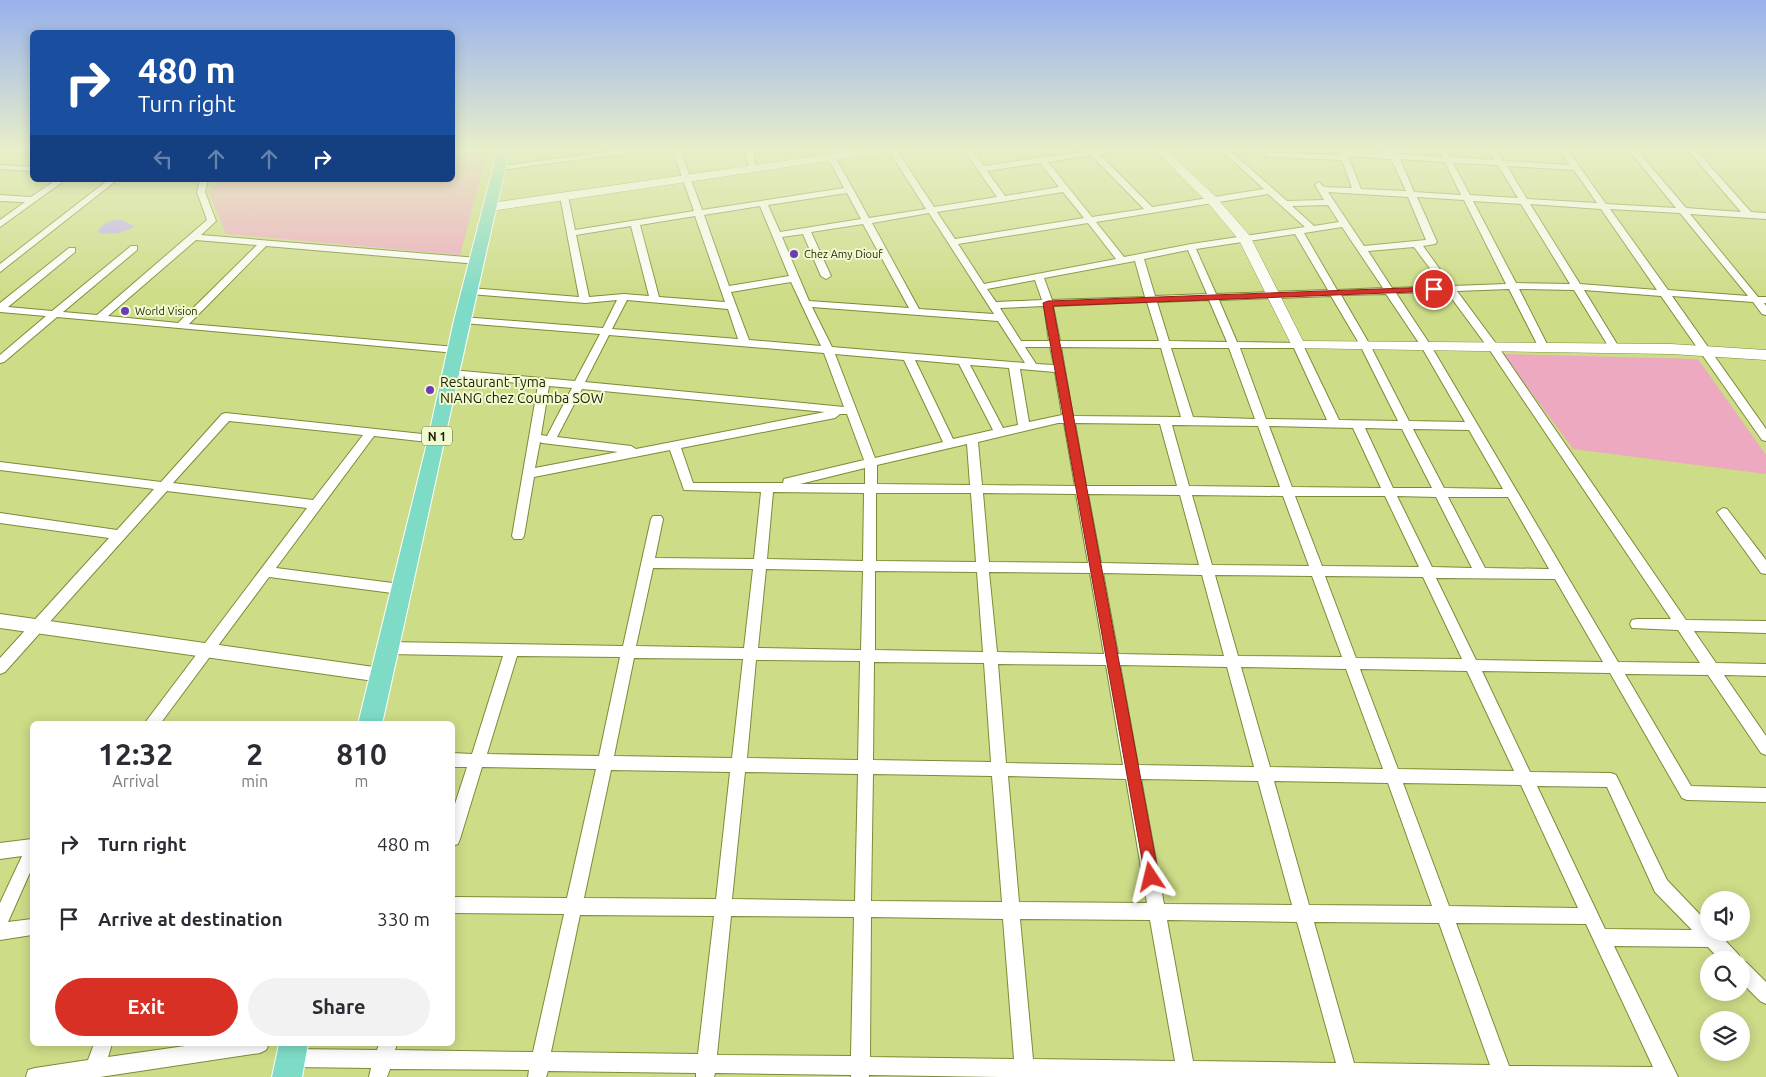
<!DOCTYPE html>
<html lang="en">
<head>
<meta charset="utf-8">
<style>
  :root { --surface:#fff; --page:#f2f2f3; --text:#2b2b33; --muted:#7c7c81; --accent:#d93025 }
  body { margin:0; font-family:Ubuntu,sans-serif; background:var(--page); color:var(--text); height:100vh; display:flex; flex-direction:column; font-size:19px; white-space:nowrap }
  * { box-sizing:border-box; margin:0 }
  p { font-size:16px; color:var(--muted) }
  .icon { flex:none; width:28px; height:28px; fill:none; stroke:currentColor; stroke-width:2; stroke-linecap:round; stroke-linejoin:round }
  .map { position:relative; flex:1; overflow:hidden }
  .side { position:absolute; left:30px; top:721px; width:425px; height:325px; display:flex; flex-direction:column; background:var(--surface); border-radius:8px; box-shadow:0 2px 12px #0003 }
  .side>* { flex:none }
  .hud { position:absolute; left:30px; top:30px; width:425px; height:152px; border-radius:8px; box-shadow:0 2px 12px #0003; background:#1a4fa0; color:#fff; overflow:hidden }
  .buttons { position:absolute; left:1700px; top:891px; display:grid; gap:10px }
  .buttons a { display:grid; place-items:center; width:50px; height:50px; border-radius:50%; background:var(--surface); box-shadow:0 2px 12px #0003; font-size:25px }
  .pin { position:absolute; display:grid; place-items:center; width:42px; height:42px; color:#fff; margin:-21px; border:2px solid #fff; border-radius:50%; box-shadow:0 1px 5px #0007 }
  .me { position:absolute; width:55px; margin:-28px; rotate:350deg; stroke-linejoin:round; filter:drop-shadow(0 0 4px #0008) }
  .turn { display:flex; align-items:center; gap:18px; height:105px; padding:0 25px; font-size:22px }
  .turn .icon { width:65px; height:65px; stroke-width:2.5 }
  .turn b { display:block; font-size:35px; line-height:42px }
  .lanes { display:flex; align-items:center; height:48px; padding:0 25px; background:#0003; justify-content:center; gap:25px; direction:ltr }
  .lanes .off { opacity:.35 }
  .eta { display:flex; justify-content:space-evenly; align-items:center; height:85px; text-align:center }
  .eta b { font-size:30px; font-weight:700; line-height:35px }
  .primary-button { display:flex; gap:10px; margin-top:auto; padding:10px 25px }
  .primary-button a { flex:1; height:58px; border-radius:30px; background:var(--accent); color:#fff; font-size:20px; font-weight:700; line-height:58px; text-align:center }
  .primary-button a+a { background:var(--page); color:var(--text) }
  ul { padding:0; list-style:none }
  li { display:flex; align-items:center; gap:15px; height:75px; padding:0 25px }
  li div { flex:1 }
  li b { display:block; font-size:19px }
  li em { font-style:normal }
  .map>svg:first-child { display:block }
  .green { fill:#eda9c0 }
  .water { fill:#c0adf2 }
  .lines { fill:none; stroke-linecap:round; stroke-linejoin:round }
  .minor-casing { stroke:#7e8a36; stroke-width:2 }
  .tertiary-casing { stroke:#7e8a36; stroke-width:2 }
  .secondary-casing { stroke:#7e8a36; stroke-width:1 }
  .trunk-casing { stroke:#fff; stroke-width:2 }
  .minor { fill:#fff; fill-rule:evenodd }
  .tertiary { fill:#fff; fill-rule:evenodd }
  .secondary { fill:#fff; fill-rule:evenodd }
  .trunk { fill:#7edbc6; fill-rule:evenodd }
  .route { fill:#d93025; stroke:#8d1f18 }
  .poi-dot { fill:#6b3db5; stroke:#f0f9cf; stroke-width:2 }
  .labels { text-anchor:middle; dominant-baseline:central; stroke-width:4; stroke-linejoin:round; paint-order:stroke }
  .far-poi-label { font-size:11px; fill:#1e2200; stroke:#f0f9cf; text-anchor:start }
  .shield { fill:#f0f9cf; stroke:#5d623e; stroke-width:1 }
  .shield-label { font-size:12px; font-weight:bold; fill:#1e2200 }
  .poi-label { font-size:14px; fill:#1e2200; stroke:#f0f9cf; text-anchor:start }
</style>
</head>
<body>
<div class="map">
<svg width="1766" height="1077" viewBox="0 0 1766 1077">
  <rect width="100%" height="100%" fill="#cddc87"/>
  <path class="green" d="M453,149H488L460,255L226,234L208,191L221,180H452Z
    M1503,354L1698,359L1766,455V474L1573,449Z"/>
  <path class="water" d="M114,220H122L135,227L118,233L101,234L98,230L106,223Z"/>
  <g class="lines">
    <defs>
      <path id="minor" d="M628,149H648L644,151L500,170L496,168L500,166Z
        M672,149H680L702,210L844,188L823,149H831L869,218L926,209L888,149H896L934,207L997,197L963,149H971L984,166L1093,150L1118,149L1117,151L1099,154L1152,207L1264,189L1220,149H1228L1287,201L1324,200L1315,185L1319,182L1324,187L1352,188L1342,160L1269,157H1266V153L1340,155L1339,149L1389,153L1388,151L1392,149L1397,154L1442,157L1438,149H1446L1450,157L1495,160L1488,149H1496L1503,161L1570,165L1559,149H1567L1606,204L1676,208L1628,149H1636L1686,208L1741,212L1687,149H1695L1751,212L1766,213V219L1690,214L1758,297H1766V303H1764L1766,306V315L1762,314L1753,302L1672,296L1766,429V441L1762,440L1661,296L1584,290L1620,349L1615,352L1610,349L1574,290L1519,289L1549,348L1544,351L1539,348L1509,289L1457,291L1497,345L1686,620L1766,621V633L1694,631L1716,663L1766,664V676L1724,675L1766,736V755L1761,753L1708,675L1625,674L1691,786L1766,788V802L1687,800L1682,798L1610,673L1482,671L1530,772L1611,773L1616,775L1667,880L1709,924V932H1717L1738,954L1741,960H1720L1708,947L1614,946L1678,1077H999L869,1075V1077H851V1075L715,1073L714,1077H696V1073L548,1071L546,1077H528L529,1070L390,1069L387,1077H369L371,1068L291,1067L285,1064L282,1058L285,1052L291,1049L377,1050L379,1044H397L395,1050L533,1052L564,914L452,913V897L567,898L596,769L482,767L460,839L458,844L452,846V813L467,767H452V753L472,754L503,656L387,654L382,652L380,648L382,644L387,642L623,646L651,519L653,516H661L663,519L655,558L754,559L761,492L684,490L670,450L534,477L524,536L522,539H514L512,536L538,385L451,376L446,373L451,370L575,381L600,334L462,323L457,320L462,317L603,328L617,300L585,303L470,294L465,291L470,288L579,297L560,196L564,193L568,196L575,230L694,211ZM1091,155L1144,209L1092,217L1048,162ZM1348,156L1391,159L1406,191L1361,189ZM1400,159L1445,162L1461,195L1414,192ZM1040,163L1059,187L1005,196L987,171ZM1453,163L1498,165L1518,198L1470,195ZM1507,166L1574,170L1597,203L1527,199ZM1063,192L1084,218L955,239L937,212ZM1328,192L1408,197L1426,240L1364,246ZM847,193L861,219L780,232L768,205ZM1268,194L1305,227L1191,244L1124,257L1096,222ZM1417,197L1464,200L1506,284L1452,286L1423,246L1435,244L1437,242ZM1473,201L1521,204L1570,284L1516,283ZM1530,204L1601,209L1657,290L1580,284ZM1328,205L1339,222L1314,226L1292,206ZM760,206L789,276L729,286L704,215ZM1610,209L1680,213L1748,296L1668,290ZM929,213L994,314L919,309L872,223ZM695,216L725,302L659,297L640,225ZM1088,223L1116,259L984,284L958,244ZM863,224L909,308L809,301L782,237L803,234L821,276L826,279L831,276L811,232ZM631,226L649,296L624,294L589,297L576,235ZM1342,227L1383,288L1337,290L1304,233ZM1295,234L1328,290L1216,294L1196,249ZM1414,247L1443,286L1392,288L1368,251ZM1188,250L1207,294L1155,296L1144,259ZM1135,261L1145,297L1052,300L1044,278ZM1035,280L1042,300L996,302L987,289ZM791,282L821,346L749,340L731,292ZM1447,292L1489,349L1671,619H1637L1632,620L1630,624L1632,628L1678,630L1700,663L1618,662L1431,346L1396,293ZM1386,294L1421,346L1465,422L1409,421L1370,345L1341,295ZM1331,296L1360,345L1398,421L1339,420L1302,343L1237,342L1219,300ZM627,300L728,309L738,339L612,329ZM1209,300L1227,342L1169,341L1157,302ZM1147,302L1159,341H1060L1053,306ZM1044,306L1049,341H1021L1000,308ZM812,307L998,321L1025,363L832,347ZM609,335L824,353L844,407L585,382ZM1025,347H1050L1054,365L1036,364ZM1061,347L1161,348L1181,417L1073,416ZM1171,348H1229L1255,419L1193,417ZM1240,348H1294L1327,420L1266,419ZM835,354L904,360L943,442L875,458ZM915,360L959,364L993,430L953,439ZM970,365L1009,368L1018,425L1003,428ZM1020,369L1055,372L1062,415L1029,422ZM549,386L572,388L547,436L541,435ZM582,389L825,412L636,449L631,446L557,437ZM840,414H847L864,460L788,478L784,479L783,483H693L681,448L835,418ZM1058,423H1064L1075,486L982,485L978,442ZM1075,423L1160,424L1177,486H1086ZM1172,425L1258,426L1280,487L1189,486ZM1269,426L1353,428L1381,488L1292,487ZM1365,428L1402,429L1432,488H1393ZM1413,429L1469,430L1503,489L1444,488ZM540,442L542,443L618,452L535,468ZM967,444L970,485L877,484V465ZM865,468V484H800ZM773,492L864,493L863,561L767,559ZM876,493H971L976,562L876,561ZM983,493L1076,494L1088,563L989,562ZM1088,494L1180,495L1199,565L1101,563ZM1192,495L1283,496L1309,566L1212,565ZM1295,496H1385L1419,567L1322,566ZM1397,496L1436,497L1472,568L1432,567ZM1448,497H1508L1549,569L1485,568ZM653,568L753,569L744,648L636,646ZM766,569L863,571L861,650L758,648ZM875,571L977,572L983,652L875,650ZM989,572L1090,573L1104,654L997,652ZM1103,573L1202,575L1224,656L1118,654ZM1215,575L1312,576L1342,657L1238,656ZM1325,576L1423,577L1462,659L1356,658ZM1436,578L1555,579L1603,662L1476,660ZM517,656L620,657L599,756L487,754ZM634,658L743,659L732,758L614,756ZM756,660L860,661L858,760L747,758ZM874,662L984,663L991,762L873,760ZM998,664L1106,665L1123,765L1006,763ZM1120,665L1227,667L1254,767L1138,765ZM1241,667L1346,669L1383,769L1270,767ZM1360,669L1467,671L1514,771L1398,769ZM611,770L730,772L716,899L584,898ZM745,772L858,774L855,901L732,899ZM873,774L992,776L1002,902L871,901ZM1008,776L1126,779L1147,903L1019,902ZM1141,779L1258,781L1292,905L1164,904ZM1274,781L1388,783L1432,906L1309,905ZM1403,783L1521,785L1578,908L1449,906ZM1537,786L1607,787L1655,892L1692,930L1605,929ZM580,915L714,916L698,1054L551,1052ZM731,916L854,917L851,1056L717,1055ZM871,917L1003,919L1014,1059L870,1057ZM1020,919L1150,920L1175,1061L1033,1059ZM1167,920L1297,922L1336,1063L1193,1061ZM1314,922L1439,923L1490,1065L1354,1063ZM1456,923L1586,924L1653,1067L1509,1066Z
        M745,149H753L756,170L749,168Z
        M0,165L32,167V171L0,169Z
        M56,180H65L0,227V220L25,202L0,201V195L31,197Z
        M108,180H117L0,272V264Z
        M200,180H208L205,192L216,221L201,235L478,258L483,261L478,264L266,246L189,324L456,347L461,350L456,353L57,317L4,362L0,363V355L46,316L0,312V303L69,248H75V252L8,307L52,311L131,246H137V250L63,312L97,315L207,220L197,192ZM196,240L257,245L178,323L108,316Z
        M226,413L441,436L443,439L437,443L374,436L276,568L400,584L405,585L407,589L405,593L400,594L269,577L160,724H144L307,508L167,491L5,672L0,674V658L109,538L0,523V513L117,530L154,489L0,470V462L161,482L222,414ZM229,421L363,435L313,500L173,483Z
        M1723,508L1727,509L1766,560V574L1761,573L1719,515L1717,512Z
        M32,839V868L8,922L32,919V935L0,940V903L22,856L0,859V843Z
        M1741,960L1747,963L1766,982V1004L1760,1001L1741,982Z
        M94,1044H112L108,1057L199,1044H269L266,1050L260,1053L100,1077H26L28,1070L35,1068L88,1060Z"/>
      <path id="tertiary" d="M0,614L381,668L387,670L389,675L387,680L381,682L0,628Z"/>
      <path id="secondary" d="M867,149H894L888,152L491,211L485,207L491,203Z
        M1154,149H1165L1216,197L1250,236L1303,341L1671,344L1766,350V360L1671,354L1293,348L1239,240L1208,203Z"/>
      <path id="trunk" d="M498,149H510C465,340 425,532 382,724H358L428,439L454,320Z
        M279,1044H308L302,1077H272Z"/>
    </defs>
    <use href="#minor" class="minor-casing"/>
    <use href="#tertiary" class="tertiary-casing"/>
    <use href="#secondary" class="secondary-casing"/>
    <use href="#trunk" class="trunk-casing"/>
    <use href="#minor" class="minor"/>
    <use href="#tertiary" class="tertiary"/>
    <use href="#secondary" class="secondary"/>
    <use href="#trunk" class="trunk"/>
  </g>
  <linearGradient id="sky" x2="0" y2="1"><stop stop-color="#98b1ec"/><stop offset="0.5" stop-color="#e8efc9"/><stop offset="1" stop-color="#e8efc9" stop-opacity="0"/></linearGradient>
  <rect width="1766" height="299" fill="url(#sky)"/>
  <path class="route" d="M1434,287L1438,288V291L1053,306L1159,877L1156,882L1151,884L1146,882L1043,303L1048,301Z"/>
  <g class="poi-dot">
    <circle cx="794" cy="254" r="5"/>
    <circle cx="125" cy="311" r="5"/>
    <circle cx="430" cy="390" r="5"/>
  </g>
  <g class="labels">
    <g class="far-poi-label">
      <text x="804" y="254">Chez Amy Diouf</text>
      <text x="135" y="311">World Vision</text>
    </g>
    <rect class="shield" x="422" y="426.5" width="30" height="19" rx="4"/>
    <g class="shield-label">
      <text x="437" y="436">N 1</text>
    </g>
    <g class="poi-label">
      <text x="440" y="382">Restaurant Tyma<tspan x="440" dy="16">NIANG chez Coumba SOW</tspan></text>
    </g>
  </g>
</svg>
<div class="buttons">
<a><svg class="icon" aria-label="sound" viewBox="0 0 24 24"><path d="M4 9h4l5-4v14l-5-4H4zM17 9q2 3 0 6"/></svg></a>
<a><svg class="icon" aria-label="search" viewBox="0 0 24 24"><circle cx="10" cy="10" r="6"/><path d="M15 15l6 6"/></svg></a>
<a><svg class="icon" aria-label="layers" viewBox="0 0 24 24"><path d="M12 4l9 5-9 5-9-5zM3 14l9 5 9-5"/></svg></a>
</div>
<div class="pin" style="left:1434px;top:289px;background:#d93025"><svg class="icon" aria-label="arrive" viewBox="0 0 24 24"><path d="M6 21V4h12l-3 4 3 4H6"/></svg></div>
<svg class="me" style="left:1151px;top:877px" viewBox="-20 -20 40 40"><path d="M0-17L14 15 0 8-14 15z" fill="#d93025" stroke="#fff" stroke-width="4"/></svg>
<div class="hud">
<div class="turn"><svg class="icon" aria-label="right" viewBox="0 0 24 24"><path d="M7 20v-9h11M14 6l5 5-5 5"/></svg><div><b>480 m</b>Turn right</div></div>
<div class="lanes"><svg class="icon off" aria-label="left" viewBox="0 0 24 24"><path d="M17 20v-9H6M10 6l-5 5 5 5"/></svg><svg class="icon off" aria-label="ahead" viewBox="0 0 24 24"><path d="M12 20V5M6 11l6-6 6 6"/></svg><svg class="icon off" aria-label="ahead" viewBox="0 0 24 24"><path d="M12 20V5M6 11l6-6 6 6"/></svg><svg class="icon" aria-label="right" viewBox="0 0 24 24"><path d="M7 20v-9h11M14 6l5 5-5 5"/></svg></div>
</div>
<section class="side">
<div class="eta">
<div><b>12:32</b><p>Arrival</p></div>
<div><b>2</b><p>min</p></div>
<div><b>810</b><p>m</p></div>
</div>
<ul>
<li><svg class="icon" aria-label="right" viewBox="0 0 24 24"><path d="M7 20v-9h11M14 6l5 5-5 5"/></svg><div><b>Turn right</b></div><em>480 m</em></li>
<li><svg class="icon" aria-label="arrive" viewBox="0 0 24 24"><path d="M6 21V4h12l-3 4 3 4H6"/></svg><div><b>Arrive at destination</b></div><em>330 m</em></li>
</ul>
<div class="primary-button"><a>Exit</a><a>Share</a></div>
</section>
</div>
</body>
</html>
